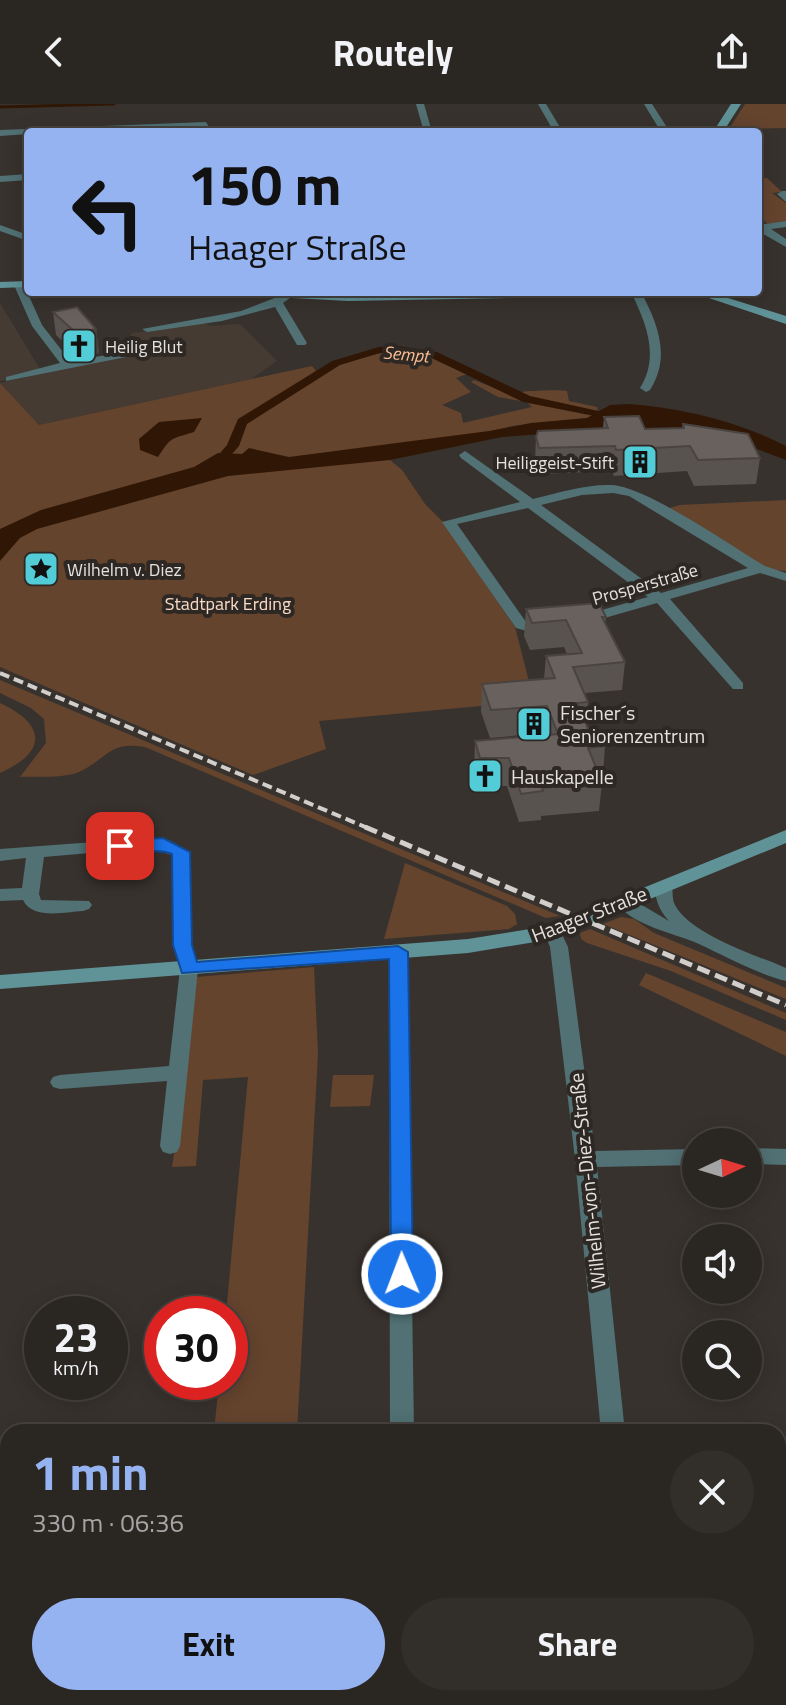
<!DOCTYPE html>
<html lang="en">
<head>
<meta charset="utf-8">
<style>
  :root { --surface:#2a2622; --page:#322e2a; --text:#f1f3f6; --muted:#a5a5a5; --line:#464340; --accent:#95b2f1 }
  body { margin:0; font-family:"Titillium Web",sans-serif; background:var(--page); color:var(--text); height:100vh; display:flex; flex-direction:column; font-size:30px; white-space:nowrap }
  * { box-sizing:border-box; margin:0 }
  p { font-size:26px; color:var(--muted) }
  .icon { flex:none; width:44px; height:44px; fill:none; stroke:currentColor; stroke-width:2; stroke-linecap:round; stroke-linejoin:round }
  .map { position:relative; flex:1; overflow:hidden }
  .details { position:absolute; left:0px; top:1320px; width:786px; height:282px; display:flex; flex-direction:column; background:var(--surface); border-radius:24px 24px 0 0; box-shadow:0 4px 20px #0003,0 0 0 2px var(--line) }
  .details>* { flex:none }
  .banner { position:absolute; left:24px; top:24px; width:738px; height:168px; border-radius:8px; box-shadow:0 4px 20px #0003,0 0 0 2px var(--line); background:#95b2f1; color:#111; overflow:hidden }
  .needle { width:52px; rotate:86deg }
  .tools { position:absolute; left:682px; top:1024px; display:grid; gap:16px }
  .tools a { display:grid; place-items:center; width:80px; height:80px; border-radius:50%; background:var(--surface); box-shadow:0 4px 20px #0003,0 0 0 2px var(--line); font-size:40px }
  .speed { position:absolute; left:24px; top:1192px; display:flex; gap:16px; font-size:40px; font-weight:700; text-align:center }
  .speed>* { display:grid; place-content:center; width:104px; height:104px; border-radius:50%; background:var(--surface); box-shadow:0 4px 20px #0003,0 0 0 2px var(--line); line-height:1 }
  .speed small { font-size:20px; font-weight:400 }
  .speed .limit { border:12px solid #d22; background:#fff; color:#111 }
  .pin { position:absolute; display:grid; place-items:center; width:68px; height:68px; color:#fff; margin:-34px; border-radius:16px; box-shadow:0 4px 12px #0006 }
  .me { position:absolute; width:88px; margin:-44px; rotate:359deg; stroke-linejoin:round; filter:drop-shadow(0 0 6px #0008) }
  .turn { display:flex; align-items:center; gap:28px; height:168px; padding:0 32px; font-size:36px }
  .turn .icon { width:104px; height:104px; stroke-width:2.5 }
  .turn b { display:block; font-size:56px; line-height:68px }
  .round { display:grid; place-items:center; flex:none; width:84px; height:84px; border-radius:42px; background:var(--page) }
  .headline { display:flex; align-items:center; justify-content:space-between; height:136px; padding:0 32px }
  h1 { font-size:48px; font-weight:700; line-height:60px; color:var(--accent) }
  .primary-button { display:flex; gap:16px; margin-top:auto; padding:16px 32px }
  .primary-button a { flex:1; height:92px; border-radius:48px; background:var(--accent); color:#111; font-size:32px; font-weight:700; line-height:92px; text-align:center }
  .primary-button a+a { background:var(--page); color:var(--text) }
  header { display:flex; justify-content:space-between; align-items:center; height:104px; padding:0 32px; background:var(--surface); font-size:36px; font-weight:700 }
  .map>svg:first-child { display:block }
  .built { fill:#463b33 }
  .green { fill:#65442e }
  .water { fill:#301705 }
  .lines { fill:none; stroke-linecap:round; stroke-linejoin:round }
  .stream { stroke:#301705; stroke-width:3 }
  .canal { fill:#301705; fill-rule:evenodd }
  .street { fill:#517174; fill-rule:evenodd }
  .secondary { fill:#5f9398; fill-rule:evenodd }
  .rail-far1 { stroke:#d2cecb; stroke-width:4; stroke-dasharray:10 5; stroke-linecap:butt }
  .rail { stroke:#d2cecb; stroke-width:5; stroke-dasharray:13 6; stroke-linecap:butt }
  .wall { fill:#595350 }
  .shaded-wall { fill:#494441 }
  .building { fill:#68615d; stroke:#494441; stroke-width:2 }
  .route { fill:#1a73e8; stroke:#114b97; stroke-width:2 }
  .labels { text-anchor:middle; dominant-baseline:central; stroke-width:8; stroke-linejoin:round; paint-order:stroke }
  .far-poi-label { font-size:18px; fill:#e5e1de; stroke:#2e2824; text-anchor:start }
  .far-water-label { font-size:18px; font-style:italic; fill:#fbbe94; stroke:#2e2824 }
  .far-street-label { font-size:18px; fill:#e5e1de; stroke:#2e2824 }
  .far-park-label { font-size:18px; fill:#fadac6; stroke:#2e2824 }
  .poi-label { font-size:20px; fill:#e5e1de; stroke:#2e2824; text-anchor:start }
  .street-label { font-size:20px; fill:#e5e1de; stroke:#2e2824 }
</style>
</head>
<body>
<header><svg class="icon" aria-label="back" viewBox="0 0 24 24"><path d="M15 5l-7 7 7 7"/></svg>Routely<svg class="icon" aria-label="share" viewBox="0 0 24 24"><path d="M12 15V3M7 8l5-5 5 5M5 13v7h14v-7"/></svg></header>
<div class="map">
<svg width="786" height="1601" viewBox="0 0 786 1601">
  <rect width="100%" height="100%" fill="#38322e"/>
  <path class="built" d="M0,199L41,267L0,277Z
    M205,219L210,222L240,220L277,257L251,275L39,321L0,279L143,246L130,232L132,229Z"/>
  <path class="green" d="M745,0H786V24L729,25Z
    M758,74H767L782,88L772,89L786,99V117L767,120L758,108Z
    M397,247L426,252L467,270L456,274L471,288L442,301L461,309L463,319L532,303L527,298L498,293L471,278L474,276L510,290C517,287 559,285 567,287L569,297L597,303L598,309L587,314L512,322L390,356L402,366L425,400L443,418L515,523L534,597L319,617L326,645L253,671L0,563V279L39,321L312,262L317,268L356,253Z
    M786,396V467L764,465L663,406L680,401Z
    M0,576L560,812L546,814L145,643C111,637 109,652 83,666C68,675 38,672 20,673L46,639L44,615L31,604L0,589Z
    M0,599C47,621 47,648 0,669Z
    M405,759L507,802L515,810L517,820L509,825L384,835Z
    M621,813L634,815L654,829L786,884V895L603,820Z
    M590,825L786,909V916L671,867L587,839L581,835L580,829Z
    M314,863L318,950L297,1328H214L219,1278H230V1210H226L248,973L203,976L196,1062L172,1063L189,951L196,873Z
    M646,869L786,928V952L639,881Z
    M333,971H374L370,1002L330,1003Z
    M0,1360H8V1594H211L210,1601H0Z"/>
  <path class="water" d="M629,300C682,304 738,317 786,342V356L735,337L588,327L502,333L390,356L228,372L37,425L20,434L0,457V425L41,406L194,363L218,349L242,350L249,344L289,353L489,327L531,319L587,314L610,301Z
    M202,314L194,328C169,336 172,332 158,353L140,346L139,335L159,318Z"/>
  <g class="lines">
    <path class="stream" d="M0,3L114,0"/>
    <path class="canal" d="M398,242L437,248L530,292L626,313L620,317L523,298L430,253L398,248L380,249L340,261L247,320L239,342L219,365L209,362L227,341L238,315L332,257L379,243Z"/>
    <path class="street" d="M416,0H424L432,28H424Z
      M538,0H546L561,25L658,23L644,0H652L668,25L648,28H554Z
      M206,18L209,23L28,28V30L0,32V26Z
      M28,70V76L0,78V72Z
      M782,87H786V98L777,90Z
      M786,117V123L771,125L786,135V143L758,127V121Z
      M0,121L28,131V137L0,127Z
      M19,178L24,181L42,221L70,257L150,244L156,247L6,277V273L60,259L32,222L14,181Z
      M290,188L294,191L283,199L307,239L305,241H297L275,203L222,217L147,228L142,225L241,207Z
      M631,188H641C658,220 671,253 650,286L646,288L640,284C660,252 646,219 631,188Z
      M465,347L533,395C558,389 585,380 612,381C647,383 731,442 765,462L786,469V477L760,469L670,495L743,579V585H733L657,499L587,519H577V513L648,493L528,404L457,420L526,518L549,516L556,520L554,523L527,527L516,524L442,418L520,398L461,354L459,351ZM613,389L629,392L748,464L661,489L541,401L582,391Z
      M148,734L169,736L190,748L192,841L198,865L180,1042L177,1048L170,1050L163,1048L160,1042L167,977L60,985L53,983L50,978L53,973L60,971L169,962L180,865L174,841L172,751L148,744L44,753L39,790L41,796L89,797L92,801L89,805L83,807C64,808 33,816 23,796L0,797V785L22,784L26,754L0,757V745Z
      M663,776L672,782C673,788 672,796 675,801C691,831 756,851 786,864V877C755,869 727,853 699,840C672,828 635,823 615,798L624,792L630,794L669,817C659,806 656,797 654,782Z
      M553,822L559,824L568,843L595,1047L696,1045V1061L597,1063L625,1328H601L575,1055L550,843L544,828Z
      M398,842L407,848L414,1328H390L389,848Z
      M748,1044L786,1045V1061L748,1060Z
      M786,1364V1386L778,1387V1365Z
      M786,1568V1596L771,1594H778V1569Z
      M325,1594H353V1601H325Z
      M621,1594H649V1601H621Z"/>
    <path class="secondary" d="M731,0H741L723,28H713Z
      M28,177V183L0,184V178Z
      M250,188H615L609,192L348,197L256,192Z
      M691,188H709L786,212V220Z
      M786,726V739L553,835L468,849L0,885V871L468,835L549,822Z"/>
    <path class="rail-far1" d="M0,569L370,725"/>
    <path class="rail" d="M365,723L786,901"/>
  </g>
  <path class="wall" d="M53,208L96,225L99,249L79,253L56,231Z
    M604,313L645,325L682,324L683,320L760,354L756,380L694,382L687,367L614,372L612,367L538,370L535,358L536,333L603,324Z
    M526,505L606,513L605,519L625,558L622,586L585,589L588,598L586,621L589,627L605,642L603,670L599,671L602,678L599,707L541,712V716L519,718L507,682H478L474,666L475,637L546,631L545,629L490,634L481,608L482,580L544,575L546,552L567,550L564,543L530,546L524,532Z"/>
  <path class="shaded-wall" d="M96,225L99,249L79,253L76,229Z"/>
  <path class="building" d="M77,203L96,225L76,229L53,208Z
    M639,312L645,325L684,324L683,320L748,330L760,354L698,356L690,342L616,346L615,342L539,344L536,333L538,327L608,324L604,313Z
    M599,499L606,513H602L625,558L573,563L588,598L577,599L589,627L599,626L605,642L588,644L602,678L542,684L543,687L521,690L509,654H480L475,637L558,630L547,602L491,606L482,580L555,574L546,552L582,549L566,516L532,519L526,505Z"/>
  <path class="route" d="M163,734L190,748L192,841L197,858L398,842L408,848L413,1170L410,1177L402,1180L394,1177L391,1170L389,855L182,869L173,841L172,750C154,742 125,754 111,742L120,736Z"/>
  <defs>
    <symbol id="church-square" viewBox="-11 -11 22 22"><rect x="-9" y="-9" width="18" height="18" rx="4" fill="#52ccd6" stroke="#2e2824"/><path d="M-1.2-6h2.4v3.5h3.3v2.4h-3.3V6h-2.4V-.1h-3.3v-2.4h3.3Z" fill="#111"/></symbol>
    <symbol id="building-square" viewBox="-11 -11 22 22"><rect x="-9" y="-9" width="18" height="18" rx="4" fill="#52ccd6" stroke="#2e2824"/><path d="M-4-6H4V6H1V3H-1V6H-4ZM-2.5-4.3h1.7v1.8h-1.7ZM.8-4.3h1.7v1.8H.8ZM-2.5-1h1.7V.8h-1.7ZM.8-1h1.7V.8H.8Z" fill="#111"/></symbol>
    <symbol id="sight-square" viewBox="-11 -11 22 22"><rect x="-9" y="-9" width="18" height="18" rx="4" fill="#52ccd6" stroke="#2e2824"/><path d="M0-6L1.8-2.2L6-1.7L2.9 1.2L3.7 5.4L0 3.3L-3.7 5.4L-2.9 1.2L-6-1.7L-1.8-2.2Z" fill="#111"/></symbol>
  </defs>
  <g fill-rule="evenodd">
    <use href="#church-square" x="59" y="222" width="40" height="40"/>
    <use href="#building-square" x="620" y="338" width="40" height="40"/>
    <use href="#sight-square" x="21" y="445" width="40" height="40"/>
    <use href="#building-square" x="514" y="600" width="40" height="40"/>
    <use href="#church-square" x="465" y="652" width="40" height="40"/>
  </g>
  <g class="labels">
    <g class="far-poi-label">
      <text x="105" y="242">Heilig Blut</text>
      <text x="614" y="358" text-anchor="end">Heiliggeist-Stift</text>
      <text x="67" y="465">Wilhelm v. Diez</text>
    </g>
    <g class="far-water-label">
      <text transform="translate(406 250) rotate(5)">Sempt</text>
    </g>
    <g class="far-street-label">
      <text transform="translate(645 480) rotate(-16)">Prosperstraße</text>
    </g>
    <g class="far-park-label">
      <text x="228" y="499">Stadtpark Erding</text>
    </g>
    <g class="poi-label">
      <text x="560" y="608">Fischer´s<tspan x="560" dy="23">Seniorenzentrum</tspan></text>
      <text x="511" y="672">Hauskapelle</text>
    </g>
    <g class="street-label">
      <text transform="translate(589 810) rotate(-21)">Haager Straße</text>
      <text transform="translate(587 1077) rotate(-96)">Wilhelm-von-Diez-Straße</text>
    </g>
  </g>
</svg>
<div class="tools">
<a><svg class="needle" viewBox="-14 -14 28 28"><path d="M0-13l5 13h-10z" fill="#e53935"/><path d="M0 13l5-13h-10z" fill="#a5a5a5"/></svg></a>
<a><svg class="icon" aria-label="sound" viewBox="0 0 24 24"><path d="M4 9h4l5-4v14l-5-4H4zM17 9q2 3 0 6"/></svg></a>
<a><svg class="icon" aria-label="search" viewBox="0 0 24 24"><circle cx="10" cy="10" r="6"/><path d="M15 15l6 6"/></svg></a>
</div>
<div class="speed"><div>23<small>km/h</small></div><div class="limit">30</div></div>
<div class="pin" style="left:120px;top:742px;background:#d93025"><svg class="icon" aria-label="arrive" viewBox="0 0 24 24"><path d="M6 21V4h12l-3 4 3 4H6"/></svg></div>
<svg class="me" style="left:402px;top:1170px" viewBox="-20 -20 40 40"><circle r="17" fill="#1a73e8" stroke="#fff" stroke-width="3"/><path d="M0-11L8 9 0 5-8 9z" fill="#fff"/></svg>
<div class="banner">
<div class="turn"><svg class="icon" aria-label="left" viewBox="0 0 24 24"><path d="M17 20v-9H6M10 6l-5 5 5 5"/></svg><div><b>150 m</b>Haager Straße</div></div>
</div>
<section class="details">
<div class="headline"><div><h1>1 min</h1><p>330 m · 06:36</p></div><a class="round"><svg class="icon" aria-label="close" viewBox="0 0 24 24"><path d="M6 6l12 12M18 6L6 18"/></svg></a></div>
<div class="primary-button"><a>Exit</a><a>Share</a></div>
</section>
</div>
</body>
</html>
